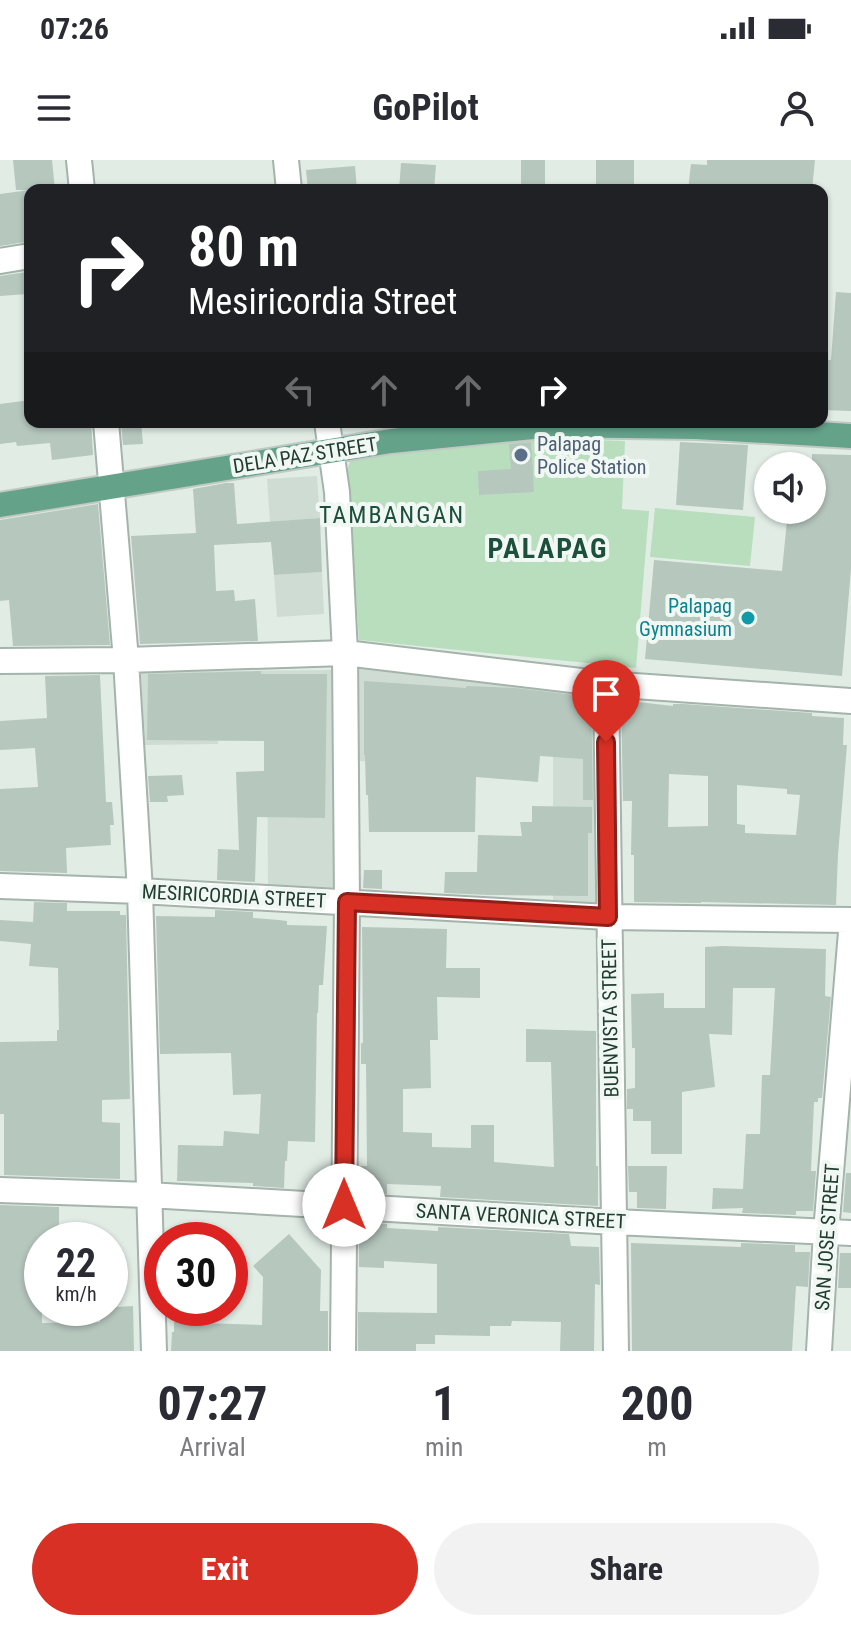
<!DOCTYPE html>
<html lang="en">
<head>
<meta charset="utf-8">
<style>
  :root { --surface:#fff; --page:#f2f2f3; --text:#2b2b33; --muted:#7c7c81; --accent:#d93025 }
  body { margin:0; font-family:"Roboto Condensed",sans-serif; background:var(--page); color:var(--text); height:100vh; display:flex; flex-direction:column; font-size:30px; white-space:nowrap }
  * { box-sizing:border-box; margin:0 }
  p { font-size:26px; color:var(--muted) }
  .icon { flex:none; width:44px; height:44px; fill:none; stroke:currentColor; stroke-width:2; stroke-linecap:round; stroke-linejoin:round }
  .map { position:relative; height:1191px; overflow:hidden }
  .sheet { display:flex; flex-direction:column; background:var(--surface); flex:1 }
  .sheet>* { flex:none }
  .hud { position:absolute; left:24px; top:24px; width:804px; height:244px; border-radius:16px; box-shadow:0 2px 6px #0004; background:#202124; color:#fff; overflow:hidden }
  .tools { position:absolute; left:754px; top:292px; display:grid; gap:16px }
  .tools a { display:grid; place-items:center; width:72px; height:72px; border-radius:50%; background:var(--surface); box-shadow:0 2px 6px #0004; font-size:40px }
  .speed { position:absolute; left:24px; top:1062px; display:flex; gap:16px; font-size:40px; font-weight:700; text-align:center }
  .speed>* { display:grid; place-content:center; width:104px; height:104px; border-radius:50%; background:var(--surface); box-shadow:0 2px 6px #0004; line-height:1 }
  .speed small { font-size:20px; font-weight:400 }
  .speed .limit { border:12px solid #d22; background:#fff; color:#111 }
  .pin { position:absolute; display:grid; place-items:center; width:68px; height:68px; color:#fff; margin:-82px -34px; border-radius:50% 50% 50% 0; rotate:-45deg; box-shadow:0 0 8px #0007 }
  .pin .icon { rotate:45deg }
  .me { position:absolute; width:88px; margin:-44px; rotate:0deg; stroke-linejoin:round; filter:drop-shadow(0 0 6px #0008) }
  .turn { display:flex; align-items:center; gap:28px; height:168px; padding:0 32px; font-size:36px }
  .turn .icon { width:104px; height:104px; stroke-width:2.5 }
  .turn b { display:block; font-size:56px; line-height:68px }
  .lanes { display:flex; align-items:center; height:76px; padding:0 32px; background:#0003; justify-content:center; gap:40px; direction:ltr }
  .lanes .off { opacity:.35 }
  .eta { display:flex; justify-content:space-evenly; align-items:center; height:136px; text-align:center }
  .eta b { font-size:48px; font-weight:700; line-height:56px }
  .action { display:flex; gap:16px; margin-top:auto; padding:16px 32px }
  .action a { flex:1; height:92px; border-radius:48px; background:var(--accent); color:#fff; font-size:32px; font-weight:700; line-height:92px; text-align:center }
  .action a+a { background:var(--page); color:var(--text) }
  .status { display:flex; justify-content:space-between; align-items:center; height:56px; padding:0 40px; background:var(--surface); direction:ltr }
  .status svg { height:22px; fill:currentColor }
  header { display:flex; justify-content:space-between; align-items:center; height:104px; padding:0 32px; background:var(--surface); font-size:36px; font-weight:700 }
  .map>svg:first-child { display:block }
  .built { fill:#cfdcd4 }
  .green { fill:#b9debe }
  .building { fill:#b6c7be; fill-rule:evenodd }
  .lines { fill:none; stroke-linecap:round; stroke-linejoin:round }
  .minor-casing { stroke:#a4b4ab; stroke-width:28 }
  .major-casing { stroke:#c1c9c5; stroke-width:28 }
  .minor { stroke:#fff; stroke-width:24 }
  .major { stroke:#64a28a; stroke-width:24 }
  .route-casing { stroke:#8d1f18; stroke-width:20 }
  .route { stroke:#d93025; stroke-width:14 }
  .service-dot { fill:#5c6f8a; stroke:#f1f8f4; stroke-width:3 }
  .culture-dot { fill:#0f9aa8; stroke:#f1f8f4; stroke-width:3 }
  .labels { text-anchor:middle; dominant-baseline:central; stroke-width:8; stroke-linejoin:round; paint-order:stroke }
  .service-label { font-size:20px; fill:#4e5e75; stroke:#f1f8f4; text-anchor:start }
  .street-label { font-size:20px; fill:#213d31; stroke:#f1f8f4 }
  .culture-label { font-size:20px; fill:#0d838f; stroke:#f1f8f4; text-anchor:end }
  .quarter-label { font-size:24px; letter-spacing:2px; fill:#1c4f3c; stroke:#f1f8f4 }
  .district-label { font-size:28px; font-weight:bold; letter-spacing:2px; fill:#1c4f3c; stroke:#f1f8f4 }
</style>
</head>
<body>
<div class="status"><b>07:26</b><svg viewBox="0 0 49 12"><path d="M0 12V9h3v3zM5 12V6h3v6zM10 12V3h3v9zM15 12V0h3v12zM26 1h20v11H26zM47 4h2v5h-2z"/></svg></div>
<header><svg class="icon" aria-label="menu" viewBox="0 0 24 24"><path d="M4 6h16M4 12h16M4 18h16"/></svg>GoPilot<svg class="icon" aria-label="person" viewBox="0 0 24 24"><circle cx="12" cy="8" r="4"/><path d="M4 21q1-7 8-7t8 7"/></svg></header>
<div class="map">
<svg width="851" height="1191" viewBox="0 0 851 1191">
  <rect width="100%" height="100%" fill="#e1ece5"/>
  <path class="built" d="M317,316L320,358L270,362L267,319Z
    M322,412L324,454L277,457L274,415Z
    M358,508L608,528L605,745L553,742V582L461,605L358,601Z
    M334,510L333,730L268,727L267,552L217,551L218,584L144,585L141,512Z"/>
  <path class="green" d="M533,278L625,281L622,349L649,351L636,508L359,480L347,311L351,299L361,291Z
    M655,348L755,357L750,406L650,397Z"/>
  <path class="building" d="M13,0H52L55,30H30V54L27,55L30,78L25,79V82L0,86V34L29,30H16Z
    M521,0H545V30H521Z
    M596,0H634V30H596Z
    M707,0H815L812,30H688L691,4L707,5Z
    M401,3L436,5L434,30H399Z
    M355,6L357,30H308L306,10Z
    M27,112L28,134L0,136V116Z
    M836,132L851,133V251L822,250V200H831Z
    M30,240V262H91L93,295L52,300L50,283L17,286L16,282L0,284V244Z
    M121,262H141L143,284L123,285Z
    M531,282L534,332L479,335L478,311L511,309L509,284Z
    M680,282L748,285L743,350L676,345Z
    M812,294L851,295V409L842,516L645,499L654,400L782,411L788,350H812Z
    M226,323H234L237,364L320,358L322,412L274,415L271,382L214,385L216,431L234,430L235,441L255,439L258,481L140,484L131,376L196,373L193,329Z
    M98,344L110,485L13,486L9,440L0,441V360Z
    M261,511V514H327L325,658L257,657L255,722L217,720L218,689L239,690L236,612L264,611V581L147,580L148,514Z
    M100,515L106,642H112L114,665H110L111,685L66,688L67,713L0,711V629L38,627L35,588L0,590V561L47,558L45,516Z
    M364,521L466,528V526L515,528L591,537L593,640H583V599L540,596L538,622L476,617L475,672H369L368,635H366L365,595H364Z
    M621,540L673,546V544H683L812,553V556L844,558L843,585H847L838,695L836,745L701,742V743L634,742V695H631L632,641H623ZM669,614L708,616V666L668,667ZM737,625L787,629V634L800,635L796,675L745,673V665L737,664Z
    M182,615L184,635L167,636L168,642H150L148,616Z
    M532,646L592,647V673H588V736L489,735L444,733L445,712H477L478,675L522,676L520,662H532Z
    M364,710H382V729L363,728Z
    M34,742L67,743V751H120V755H126L130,939L102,940V962L120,963V1019L4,1015V954H0V882L57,881V870H59L58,808L29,806L31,784L0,781V760L33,762Z
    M215,750L253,752V758L279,760L287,761V765L327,766L323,825H319L318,853H317L315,982L288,981L287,1001H285L284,1028L253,1026V1023L177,1021L178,985L223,986L224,971L259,974L261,934L233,935L231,893L160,894L156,756L215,757Z
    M362,767L447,769L446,808H480V838L437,837L438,880H430L431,928L403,929V972L432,973V987L471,988V965H494V1002L554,1007L551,902H526V869L596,871V1006H598V1046L440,1037L441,1026L387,1024V1034L359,1032L360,1006H367L366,904H361V883H363Z
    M722,786L826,789L825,836L831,837L822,938H818V942H814L811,1011H816L813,1051H796V1055L742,1053L743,1048L712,1049L713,1028L743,1029L746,974H760L762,915H770L775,828H733L732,875L709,874L715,927L682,932V994H651V961H633V949H627V929L635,928V888H632L631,834L664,833V848H705V787Z
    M628,1006H667L666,1049L637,1048V1032H629Z
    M846,1013H851V1053L843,1052Z
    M0,1045L59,1047V1080H42V1163L100,1162L99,1148L133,1146L134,1191H0Z
    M359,1062L387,1064V1068L438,1071V1067L569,1074L571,1086L599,1087L600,1125L595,1124L594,1191H560L561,1162L512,1161L511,1166H490V1176L435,1175V1184H416V1191H358V1152L437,1153V1104L384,1101V1108L359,1107Z
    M289,1074L321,1110L320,1151H328V1191H171L172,1172H174V1162L262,1165L263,1117L253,1106Z
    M631,1083L741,1087V1083L795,1085V1092H810L808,1127L796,1126L792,1191H632Z
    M840,1093H851V1128H838Z"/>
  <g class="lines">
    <defs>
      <path id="minor" d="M79,0L82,30
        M286,0L289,30
        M0,101L30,96
        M106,262L126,500L140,731L154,1191
        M327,262L337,332L345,493L347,742L343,1191
        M0,501L126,500L345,493L606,524L851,541
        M606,524L616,1191
        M0,726L140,731L608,757L851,760
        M0,1030L148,1035L615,1062L851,1073
        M819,1191L826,1072L851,772"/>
      <path id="major" d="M0,345L391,281L553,265L696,267L851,276"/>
    </defs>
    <use href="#minor" class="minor-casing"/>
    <use href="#major" class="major-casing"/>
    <use href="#minor" class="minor"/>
    <use href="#major" class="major"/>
  </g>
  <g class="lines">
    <defs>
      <path id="route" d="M344,1045L347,742L608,757L606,582"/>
    </defs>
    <use href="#route" class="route-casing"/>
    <use href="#route" class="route"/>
  </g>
  <circle class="service-dot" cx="521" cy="295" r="8"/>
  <circle class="culture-dot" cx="748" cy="458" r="8"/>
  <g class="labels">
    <g class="service-label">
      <text x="537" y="284">Palapag<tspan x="537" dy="23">Police Station</tspan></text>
    </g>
    <g class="street-label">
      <text transform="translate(305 295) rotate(-9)">DELA PAZ STREET</text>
      <text transform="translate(234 736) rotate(3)">MESIRICORDIA STREET</text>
      <text transform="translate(610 858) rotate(-91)">BUENVISTA STREET</text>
      <text transform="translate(521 1056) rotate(3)">SANTA VERONICA STREET</text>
      <text transform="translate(827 1077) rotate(-86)">SAN JOSE STREET</text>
    </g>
    <g class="culture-label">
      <text x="732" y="446">Palapag<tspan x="732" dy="23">Gymnasium</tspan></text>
    </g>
    <g class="quarter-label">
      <text x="392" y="355">TAMBANGAN</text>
    </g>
    <g class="district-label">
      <text x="548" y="388">PALAPAG</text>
    </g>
  </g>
</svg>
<div class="tools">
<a><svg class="icon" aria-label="sound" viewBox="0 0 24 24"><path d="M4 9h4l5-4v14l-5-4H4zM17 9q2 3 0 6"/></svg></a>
</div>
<div class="speed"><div>22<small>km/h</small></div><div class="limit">30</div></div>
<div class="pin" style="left:606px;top:582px;background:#d93025"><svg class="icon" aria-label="arrive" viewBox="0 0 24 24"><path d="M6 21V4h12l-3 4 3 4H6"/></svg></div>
<svg class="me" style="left:344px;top:1045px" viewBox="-20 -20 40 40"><circle r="19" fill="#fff"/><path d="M0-13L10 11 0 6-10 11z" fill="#d93025"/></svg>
<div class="hud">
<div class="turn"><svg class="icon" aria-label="right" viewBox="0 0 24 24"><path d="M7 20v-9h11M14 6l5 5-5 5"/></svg><div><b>80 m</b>Mesiricordia Street</div></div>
<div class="lanes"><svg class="icon off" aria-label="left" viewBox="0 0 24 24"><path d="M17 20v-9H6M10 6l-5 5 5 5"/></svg><svg class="icon off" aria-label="ahead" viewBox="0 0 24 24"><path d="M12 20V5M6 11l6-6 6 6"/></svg><svg class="icon off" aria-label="ahead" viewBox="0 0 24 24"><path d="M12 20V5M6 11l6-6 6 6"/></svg><svg class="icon" aria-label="right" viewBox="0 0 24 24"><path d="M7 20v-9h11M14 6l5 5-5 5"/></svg></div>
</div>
</div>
<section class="sheet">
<div class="eta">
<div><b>07:27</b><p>Arrival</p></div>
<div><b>1</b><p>min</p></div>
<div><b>200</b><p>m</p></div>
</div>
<div class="action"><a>Exit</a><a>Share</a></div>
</section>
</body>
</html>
